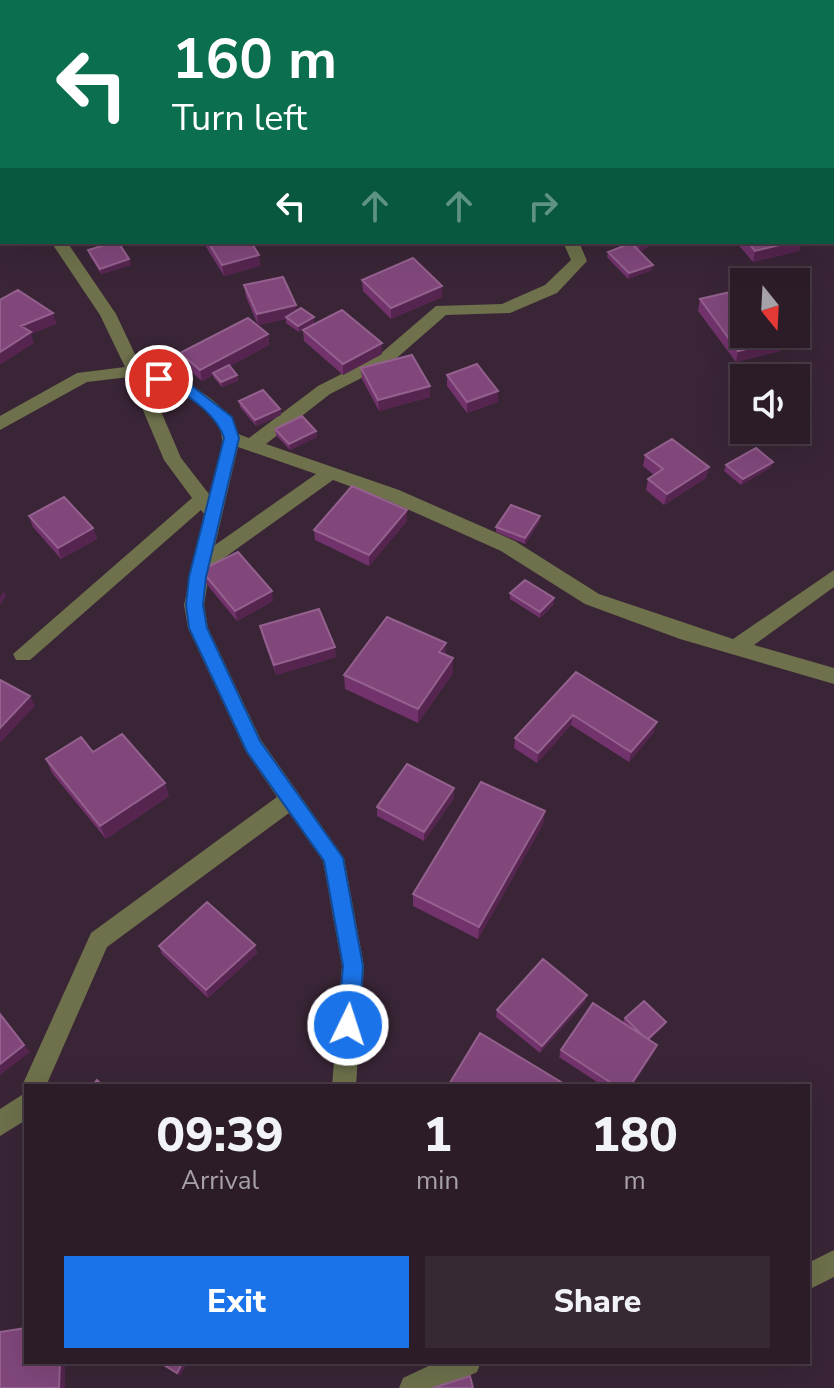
<!DOCTYPE html>
<html lang="en">
<head>
<meta charset="utf-8">
<style>
  :root { --surface:#2b1c28; --page:#372934; --text:#f1f3f6; --muted:#a6a1a8; --line:#473a45; --accent:#1a73e8 }
  body { margin:0; font-family:"Nunito Sans",sans-serif; background:var(--page); color:var(--text); height:100vh; display:flex; flex-direction:column; font-size:30px; white-space:nowrap }
  * { box-sizing:border-box; margin:0 }
  p { font-size:26px; color:var(--muted) }
  .icon { flex:none; width:44px; height:44px; fill:none; stroke:currentColor; stroke-width:2; stroke-linecap:round; stroke-linejoin:round }
  .map { position:relative; flex:1; overflow:hidden }
  .panel { position:absolute; left:24px; top:1084px; width:786px; height:280px; display:flex; flex-direction:column; background:var(--surface); border-radius:0px; box-shadow:0 8px 32px #0002,0 0 0 2px var(--line) }
  .panel>* { flex:none }
  .top-card { position:absolute; left:0px; top:0px; width:834px; height:244px; box-shadow:0 8px 32px #0002,0 0 0 2px var(--line); background:#0b6e4f; color:#fff; overflow:hidden }
  .needle { width:52px; rotate:162deg }
  .tools { position:absolute; left:730px; top:268px; display:grid; gap:16px }
  .tools a { display:grid; place-items:center; width:80px; height:80px; border-radius:0px; background:var(--surface); box-shadow:0 8px 32px #0002,0 0 0 2px var(--line); font-size:40px }
  .pin { position:absolute; display:grid; place-items:center; width:68px; height:68px; color:#fff; margin:-34px; border:4px solid #fff; border-radius:50%; box-shadow:0 2px 8px #0007 }
  .me { position:absolute; width:88px; margin:-44px; rotate:4deg; stroke-linejoin:round; filter:drop-shadow(0 0 6px #0008) }
  .turn { display:flex; align-items:center; gap:28px; height:168px; padding:0 40px; font-size:36px }
  .turn .icon { width:104px; height:104px; stroke-width:2.5 }
  .turn b { display:block; font-size:56px; line-height:68px }
  .lanes { display:flex; align-items:center; height:76px; padding:0 40px; background:#0003; justify-content:center; gap:40px; direction:ltr }
  .lanes .off { opacity:.35 }
  .eta { display:flex; justify-content:space-evenly; align-items:center; height:136px; text-align:center }
  .eta b { font-size:48px; font-weight:800; line-height:56px }
  .cta { display:flex; gap:16px; margin-top:auto; padding:16px 40px }
  .cta a { flex:1; height:92px; border-radius:0px; background:var(--accent); color:#fff; font-size:32px; font-weight:800; line-height:92px; text-align:center }
  .cta a+a { background:var(--page); color:var(--text) }
  .map>svg:first-child { display:block }
  .lines { fill:none; stroke-linecap:round; stroke-linejoin:round }
  .minor { fill:#6e714b; fill-rule:evenodd }
  .wall { fill:#72336c }
  .shaded-wall { fill:#552550 }
  .building { fill:#81477b; stroke:#94618e; stroke-width:2 }
  .route { fill:#1a73e8; stroke:#114b97; stroke-width:2 }
</style>
</head>
<body>
<div class="map">
<svg width="834" height="1388" viewBox="0 0 834 1388">
  <rect width="100%" height="100%" fill="#392536"/>
  <g class="lines">
    <path class="minor" d="M606,0H618L619,2H607Z
      M0,40H2V48H0Z
      M0,139H2V151H0Z
      M832,219H834V229H832Z
      M51,242H67L116,314L141,367C181,380 221,393 238,434L249,438L318,386L379,355L436,306L502,304L545,285L571,260L563,242H579L587,261L557,293L510,313L446,315L391,363L330,394L266,444L399,490L515,541L599,594L733,639L834,570V587L754,645L834,668V684L680,639L585,604L501,551L387,500L333,480L210,568L204,605L208,628L261,740L344,858L364,966L356,1086H332L342,966L323,861L289,813L107,947L46,1086H26V1120L0,1136V1109L25,1093L22,1086L91,933L277,797L246,752L188,628L184,605L204,514L201,510L30,660H16L13,654L192,498L164,460L129,377L87,382L0,430V416L77,373L125,367L100,315ZM148,381C172,389 222,407 222,440C222,457 213,478 209,494L181,458ZM238,447L316,474L215,545Z
      M834,1250V1277L808,1290V1263Z
      M437,1362H481L477,1372L443,1388H399L403,1378Z"/>
  </g>
  <path class="wall" d="M834,31V45L832,44V32Z
    M203,242H251L259,255L260,266L224,276Z
    M619,242H654L640,252L652,270L628,279L607,257L608,252L625,246Z
    M736,242H801L799,251L753,262Z
    M88,250L129,259L131,265L101,274L90,256Z
    M362,280L442,286V297L391,319L363,291Z
    M244,285L297,311L314,323L299,332L286,323V319L258,325L246,297Z
    M700,299L783,340L780,351L736,362L698,311Z
    M303,330L382,343V354L343,375L304,341Z
    M268,334L269,345L230,366L237,375L238,381L222,387L214,378L213,375L202,381L182,364L180,353Z
    M361,368L430,386V397L379,411L362,379Z
    M447,375L498,391V402L467,413L447,386Z
    M239,401L280,409L281,415L256,426L240,407Z
    M275,429L316,431L317,437L290,450L276,435Z
    M645,455L709,467L706,478L664,505L646,490L648,479L654,475L643,466Z
    M726,465L771,467L741,485L724,471Z
    M407,510V521L369,566L315,540L314,530Z
    M29,516L93,528L97,539L61,559L33,527Z
    M540,516V521L525,544L496,532V527Z
    M201,570L273,601L237,621L204,581Z
    M510,593L554,598V604L540,618L510,599Z
    M260,626L336,657L276,675L262,636Z
    M446,655L453,673L418,723L345,689L344,675Z
    M576,672L654,732L629,762L571,725L537,763L514,748L515,738Z
    M93,752L169,796L106,839L52,773L46,759Z
    M454,798L424,841L377,816V807Z
    M545,811L543,824L478,939L413,906V894Z
    M255,945L257,953L208,998L162,954L159,946Z
    M585,1002L540,1053L496,1017L497,1010Z
    M625,1018L664,1026L649,1040L657,1045L654,1052L632,1086H603L559,1057L561,1050L626,1025L623,1022Z"/>
  <path class="shaded-wall" d="M640,242H654L638,253Z
    M792,242H801L799,251L753,262L755,251Z
    M259,255L260,266L224,276L222,265Z
    M129,259L131,265L101,274L100,269Z
    M653,265L652,270L628,279L629,273Z
    M442,286V297L391,319V308Z
    M296,305L297,316L286,317V319L258,325L257,314Z
    M53,313L57,324L31,334L34,343L0,365V352L21,326Z
    M314,317V323L299,332L298,326Z
    M268,334L269,345L215,374L213,373V375L202,381L200,370Z
    M783,340L780,351L736,362L738,351Z
    M382,343V354L343,375V364Z
    M237,375L238,381L222,387L221,382Z
    M430,386V397L379,411L378,400Z
    M498,391V402L467,413V402Z
    M280,409L281,415L256,426L255,420Z
    M316,431L317,437L290,450L289,444Z
    M773,462L771,467L741,485L743,479Z
    M709,467L706,478L664,505L667,494Z
    M407,510V521L369,566V555Z
    M540,516V521L525,544V538Z
    M93,528L97,539L61,559L58,548Z
    M4,591L6,596L0,605V597Z
    M272,591L273,601L237,621L235,611Z
    M554,598V604L540,618V612Z
    M446,643V657L439,652Z
    M335,647L336,657L276,675L274,665Z
    M453,658V673L418,723V709Z
    M30,696L35,706L0,743V728Z
    M573,715L571,725L537,763L538,753Z
    M657,722L654,732L629,762L631,752Z
    M165,783L169,796L106,839L100,826Z
    M454,788V798L424,841V832Z
    M545,811L543,824L478,939L479,927Z
    M255,945L257,953L208,998L206,990Z
    M587,995L585,1002L540,1053L542,1046Z
    M666,1022L664,1026L645,1044L647,1040Z
    M24,1045L30,1052L0,1075V1064Z
    M657,1045L654,1052L632,1086H630Z
    M60,1362H65V1388H59Z
    M183,1362H188L180,1376L177,1373Z"/>
  <path class="building" d="M624,0H662L664,2H626Z
    M710,0H749L752,2H714Z
    M115,242H118L129,259L100,269L88,250Z
    M208,242H251L259,255L222,265Z
    M748,242H792L755,251Z
    M631,243L653,265L629,273L608,252Z
    M413,258L442,286L391,308L362,280Z
    M283,277L296,305L257,314L244,285Z
    M743,289L744,334H779L783,340L738,351L700,299Z
    M18,290L53,313L21,326L31,332L0,352V300Z
    M301,308L314,317L298,326L286,317Z
    M342,310L382,343L343,364L303,330Z
    M248,318L268,334L200,370L180,353Z
    M412,355L430,386L378,400L361,368Z
    M477,364L498,391L467,402L447,375Z
    M229,365L237,375L221,382L213,373Z
    M263,390L280,409L255,420L239,401Z
    M302,416L316,431L289,444L275,429Z
    M672,439L709,467L667,494L648,479L663,469L645,455Z
    M756,448L773,462L743,479L726,465Z
    M352,486L407,510L369,555L314,530Z
    M64,497L93,528L58,548L29,516Z
    M511,505L540,516L525,538L496,527Z
    M238,552L272,591L235,611L201,570Z
    M525,580L554,598L540,612L510,593Z
    M319,609L335,647L274,665L260,626Z
    M387,617L446,643L439,652L453,658L418,709L344,675Z
    M576,672L657,722L631,752L573,715L538,753L515,738Z
    M0,680L30,696L0,728Z
    M122,734L165,783L100,826L46,759L81,737L93,752Z
    M407,764L454,788L424,832L377,807Z
    M481,782L545,811L479,927L413,894Z
    M207,902L255,945L206,990L159,946Z
    M543,959L587,995L542,1046L497,1010Z
    M644,1001L666,1022L648,1039L642,1035L625,1018Z
    M593,1003L657,1045L630,1086H616L561,1050Z
    M0,1014L24,1045L0,1064Z
    M480,1033L566,1085V1086H448Z
    M97,1080L103,1086H92Z
    M26,1328V1362H60L59,1388H0V1332Z
    M159,1362H183L177,1373Z
    M470,1376L473,1388H433Z"/>
  <path class="route" d="M159,374L188,383L232,417L239,438L206,577L203,605L207,628L260,741L343,858L363,966L359,1025L356,1032L348,1035L341,1032L338,1025L343,966L324,861L247,752L189,628L186,605L189,577L224,438C218,418 194,398 174,389C166,386 158,385 152,379Z"/>
</svg>
<div class="tools">
<a><svg class="needle" viewBox="-14 -14 28 28"><path d="M0-13l5 13h-10z" fill="#e53935"/><path d="M0 13l5-13h-10z" fill="#a6a1a8"/></svg></a>
<a><svg class="icon" aria-label="sound" viewBox="0 0 24 24"><path d="M4 9h4l5-4v14l-5-4H4zM17 9q2 3 0 6"/></svg></a>
</div>
<div class="pin" style="left:159px;top:379px;background:#d93025"><svg class="icon" aria-label="arrive" viewBox="0 0 24 24"><path d="M6 21V4h12l-3 4 3 4H6"/></svg></div>
<svg class="me" style="left:348px;top:1025px" viewBox="-20 -20 40 40"><circle r="17" fill="#1a73e8" stroke="#fff" stroke-width="3"/><path d="M0-11L8 9 0 5-8 9z" fill="#fff"/></svg>
<div class="top-card">
<div class="turn"><svg class="icon" aria-label="left" viewBox="0 0 24 24"><path d="M17 20v-9H6M10 6l-5 5 5 5"/></svg><div><b>160 m</b>Turn left</div></div>
<div class="lanes"><svg class="icon" aria-label="left" viewBox="0 0 24 24"><path d="M17 20v-9H6M10 6l-5 5 5 5"/></svg><svg class="icon off" aria-label="ahead" viewBox="0 0 24 24"><path d="M12 20V5M6 11l6-6 6 6"/></svg><svg class="icon off" aria-label="ahead" viewBox="0 0 24 24"><path d="M12 20V5M6 11l6-6 6 6"/></svg><svg class="icon off" aria-label="right" viewBox="0 0 24 24"><path d="M7 20v-9h11M14 6l5 5-5 5"/></svg></div>
</div>
<section class="panel">
<div class="eta">
<div><b>09:39</b><p>Arrival</p></div>
<div><b>1</b><p>min</p></div>
<div><b>180</b><p>m</p></div>
</div>
<div class="cta"><a>Exit</a><a>Share</a></div>
</section>
</div>
</body>
</html>
